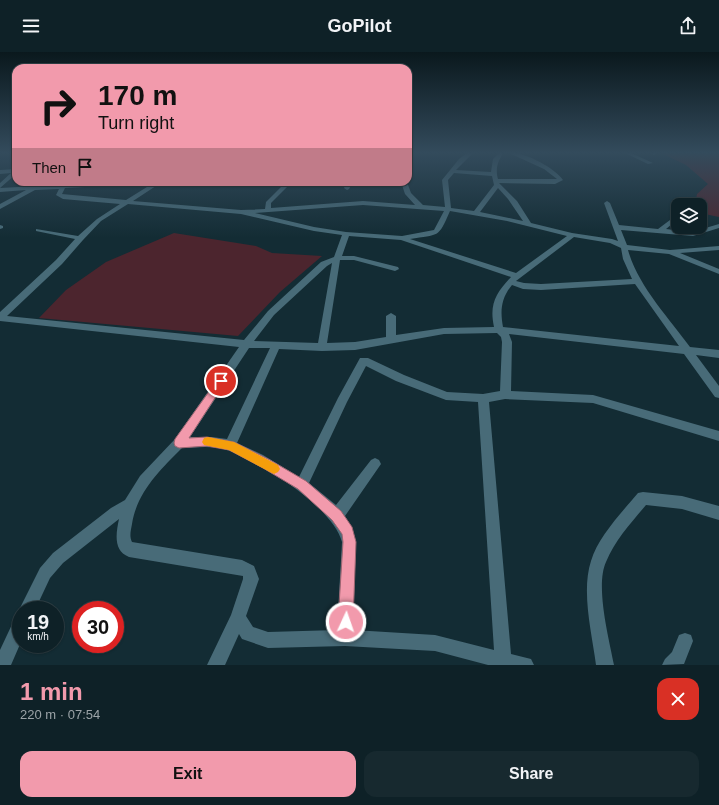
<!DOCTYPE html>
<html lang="en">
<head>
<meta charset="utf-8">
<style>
  :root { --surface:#0e2127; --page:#17292f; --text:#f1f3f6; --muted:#9ba3a7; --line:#2e3e44; --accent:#f29aac }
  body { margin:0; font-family:Helvetica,sans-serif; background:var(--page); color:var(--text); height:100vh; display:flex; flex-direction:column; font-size:15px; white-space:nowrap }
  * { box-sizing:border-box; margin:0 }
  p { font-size:13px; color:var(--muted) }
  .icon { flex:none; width:22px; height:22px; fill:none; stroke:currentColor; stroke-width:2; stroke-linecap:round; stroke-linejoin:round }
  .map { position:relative; height:613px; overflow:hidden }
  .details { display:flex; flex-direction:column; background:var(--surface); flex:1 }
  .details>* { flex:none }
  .guide { position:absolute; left:12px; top:12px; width:400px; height:122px; border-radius:12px; box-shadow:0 1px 3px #0004,0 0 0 1px var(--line); background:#f29aac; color:#111; overflow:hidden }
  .fabs { position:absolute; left:671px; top:146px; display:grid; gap:8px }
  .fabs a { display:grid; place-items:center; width:36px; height:36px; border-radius:8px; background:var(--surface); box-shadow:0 1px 3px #0004,0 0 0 1px var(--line); font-size:20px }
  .speed { position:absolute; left:12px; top:549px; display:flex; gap:8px; font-size:20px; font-weight:700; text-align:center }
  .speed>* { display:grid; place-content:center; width:52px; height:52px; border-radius:50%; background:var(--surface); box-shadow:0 1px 3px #0004,0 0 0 1px var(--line); line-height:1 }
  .speed small { font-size:10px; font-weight:400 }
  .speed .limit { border:6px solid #d22; background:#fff; color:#111 }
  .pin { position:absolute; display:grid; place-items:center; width:34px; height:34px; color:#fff; margin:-17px; border:2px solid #fff; border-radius:50%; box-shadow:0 1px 4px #0007 }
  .me { position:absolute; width:44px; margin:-22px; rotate:3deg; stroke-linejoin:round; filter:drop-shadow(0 0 3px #0008) }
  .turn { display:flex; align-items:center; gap:14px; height:84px; padding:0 20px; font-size:18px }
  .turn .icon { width:52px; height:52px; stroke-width:2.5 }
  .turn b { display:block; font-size:28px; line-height:34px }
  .then { display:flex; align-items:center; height:38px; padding:0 20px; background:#0003; gap:8px; font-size:15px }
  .round { display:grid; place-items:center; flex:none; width:42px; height:42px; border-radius:12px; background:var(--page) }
  .headline { display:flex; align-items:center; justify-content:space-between; height:68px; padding:0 20px }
  h1 { font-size:24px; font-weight:700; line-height:30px; color:var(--accent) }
  .primary-button { display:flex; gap:8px; margin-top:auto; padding:8px 20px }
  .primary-button a { flex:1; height:46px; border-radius:12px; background:var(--accent); color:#111; font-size:16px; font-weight:700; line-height:46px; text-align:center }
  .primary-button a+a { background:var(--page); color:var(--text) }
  header { display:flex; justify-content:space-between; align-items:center; height:52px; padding:0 20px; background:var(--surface); font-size:18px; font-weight:700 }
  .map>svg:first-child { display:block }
  .green { fill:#4c252e }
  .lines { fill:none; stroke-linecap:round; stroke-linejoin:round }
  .minor { fill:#486b78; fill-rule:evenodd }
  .route { fill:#f29aac; stroke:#9d6470 }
  .slow { fill:#f59e0b }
</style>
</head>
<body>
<header><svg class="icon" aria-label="menu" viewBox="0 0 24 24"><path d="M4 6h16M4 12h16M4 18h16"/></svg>GoPilot<svg class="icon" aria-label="share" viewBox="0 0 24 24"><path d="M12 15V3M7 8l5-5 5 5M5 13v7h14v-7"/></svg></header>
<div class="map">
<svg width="719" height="613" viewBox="0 0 719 613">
  <rect width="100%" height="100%" fill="#132c34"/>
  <path class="green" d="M661,101H719V165L700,161V153H681L696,147L697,142L708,132L686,113Z
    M174,181L256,194L272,201L322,204L280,240L238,284L39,266L66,238L106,210Z"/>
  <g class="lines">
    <path class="minor" d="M467,101H473L456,118L491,120L493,107L499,101H503C498,110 495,116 498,127H557L544,117L509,101C523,99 555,116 563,128L555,132L499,131L517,149L531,171L572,181L612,187L618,189L604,151L607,149L610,151L619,173L658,177L678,162V167L666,177L692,180L719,172V176L693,184L621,178L627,193L670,198L719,194V198L680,201L719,217V222L669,202L628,198C638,234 669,266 690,295L719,298V306L696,303L719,334V346L715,345L684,302L509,282L512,290L511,339L593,343L719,379V389L593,351L505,347L489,350L511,602L531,607L534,613H488L435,599L345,594L268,596L242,587L239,582L225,613H207L231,563L243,527V524L129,505C113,499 116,481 119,467L63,511L50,526L35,558H21V563L19,558L40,516L53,501L111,456L125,448L140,424L175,387L239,295L0,269V260L56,208L75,187L36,179V177L78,184L97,167L120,152L63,147L56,143L59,137L35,138L0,157V152L26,138L0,140V136L113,130H148L145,132L65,136L62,142L126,148L155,130H162L133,149L241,158L265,157L266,150L286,130H292L271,151V156L363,149L415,153L405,142L401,130H407L411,141L423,153L445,155L442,128L459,107ZM454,121L492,124L494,133L474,159L451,156L448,128ZM498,136L508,147L523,169L480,160ZM128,152L241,162L314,179L342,183L334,205L321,210L268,259L244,288L7,264L62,212L83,188L101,169ZM363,153L444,159L434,178L402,184L346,180L314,175L255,161ZM450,159L507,169L567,184L516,221L410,187C439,182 438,187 450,159ZM349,184L401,188L511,225C496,241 489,252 494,275L444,276L396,283V264L391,261L386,264V285L355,290L327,291L340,208H354L395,219L399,217L398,215L354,204H342ZM574,185L610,191L621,196L623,207L632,227L541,232L524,231L516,229ZM332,211L318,291L254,289L274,263L327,214ZM635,232L679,294L503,275C500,259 501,246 512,233L523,237L541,238ZM497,281L501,285L502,290L500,339L483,342L447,340L404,323L368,306H360L338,346L299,425L263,403L237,391L279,297L322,299L355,298L444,282ZM249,296H270L227,387L212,385H190ZM366,314L396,329L446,348L478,350L494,598L435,583L353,578L356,490L352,476L345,464L381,412L379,408L375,406L371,408L336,453L309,431L347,350ZM205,395C213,395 220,396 227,398C260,409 333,455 342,490L337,578L268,580L253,575L246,564L259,527L254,514L242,508L132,490C129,484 131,478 132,472C137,440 160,418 182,396Z
      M625,101H631L653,111L648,112Z
      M650,101H657L654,103Z
      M16,117V122L0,136V131L11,121L0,122V118Z
      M347,130H353L349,137L347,138L344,136Z
      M0,173L3,174V176L0,177Z
      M643,440L682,444L719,454V468L682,457L646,453C631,471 615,488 606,510C595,534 609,587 614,613H596C592,581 581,540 591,509C598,485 622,460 638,441Z
      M21,564V590L11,613H0V598L15,566Z
      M685,581L691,583L693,589L684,612L662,613L665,607L672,600L679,583Z"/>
  </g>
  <linearGradient id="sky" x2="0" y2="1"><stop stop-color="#0a181d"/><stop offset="0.54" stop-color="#334b5c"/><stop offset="1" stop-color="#334b5c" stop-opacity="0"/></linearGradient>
  <rect width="719" height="186" fill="url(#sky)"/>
  <path class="route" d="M221,325L224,327L226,329L224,332L189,386L207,385L234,390L270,408L306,429L341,459L352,475L356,490L353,570L351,575L346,577L341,575L338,570L343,490L342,482L332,468L298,437L263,416L229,398L207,394L179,396L175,394L174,391L175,387L218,327Z"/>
  <path class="slow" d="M208,385L234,390L278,413L280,417L278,420L274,422L270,420L229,398L204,393L202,390L204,386Z"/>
</svg>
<div class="fabs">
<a><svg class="icon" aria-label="layers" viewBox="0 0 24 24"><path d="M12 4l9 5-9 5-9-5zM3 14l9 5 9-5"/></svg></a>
</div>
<div class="speed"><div>19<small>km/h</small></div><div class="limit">30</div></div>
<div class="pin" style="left:221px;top:329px;background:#d93025"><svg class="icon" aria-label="arrive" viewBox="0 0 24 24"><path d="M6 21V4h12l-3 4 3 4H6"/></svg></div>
<svg class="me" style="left:346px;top:570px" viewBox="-20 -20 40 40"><circle r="17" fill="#f29aac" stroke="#fff" stroke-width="3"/><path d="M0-11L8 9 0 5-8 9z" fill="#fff"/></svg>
<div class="guide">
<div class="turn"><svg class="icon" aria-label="right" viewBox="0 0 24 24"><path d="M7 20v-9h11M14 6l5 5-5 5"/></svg><div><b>170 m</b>Turn right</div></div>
<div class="then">Then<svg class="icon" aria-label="arrive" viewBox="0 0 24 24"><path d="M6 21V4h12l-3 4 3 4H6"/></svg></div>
</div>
</div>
<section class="details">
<div class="headline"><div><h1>1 min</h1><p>220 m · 07:54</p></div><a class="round" style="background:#d93025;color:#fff"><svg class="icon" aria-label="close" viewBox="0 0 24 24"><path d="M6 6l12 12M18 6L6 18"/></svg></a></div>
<div class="primary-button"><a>Exit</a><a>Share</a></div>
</section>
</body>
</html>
